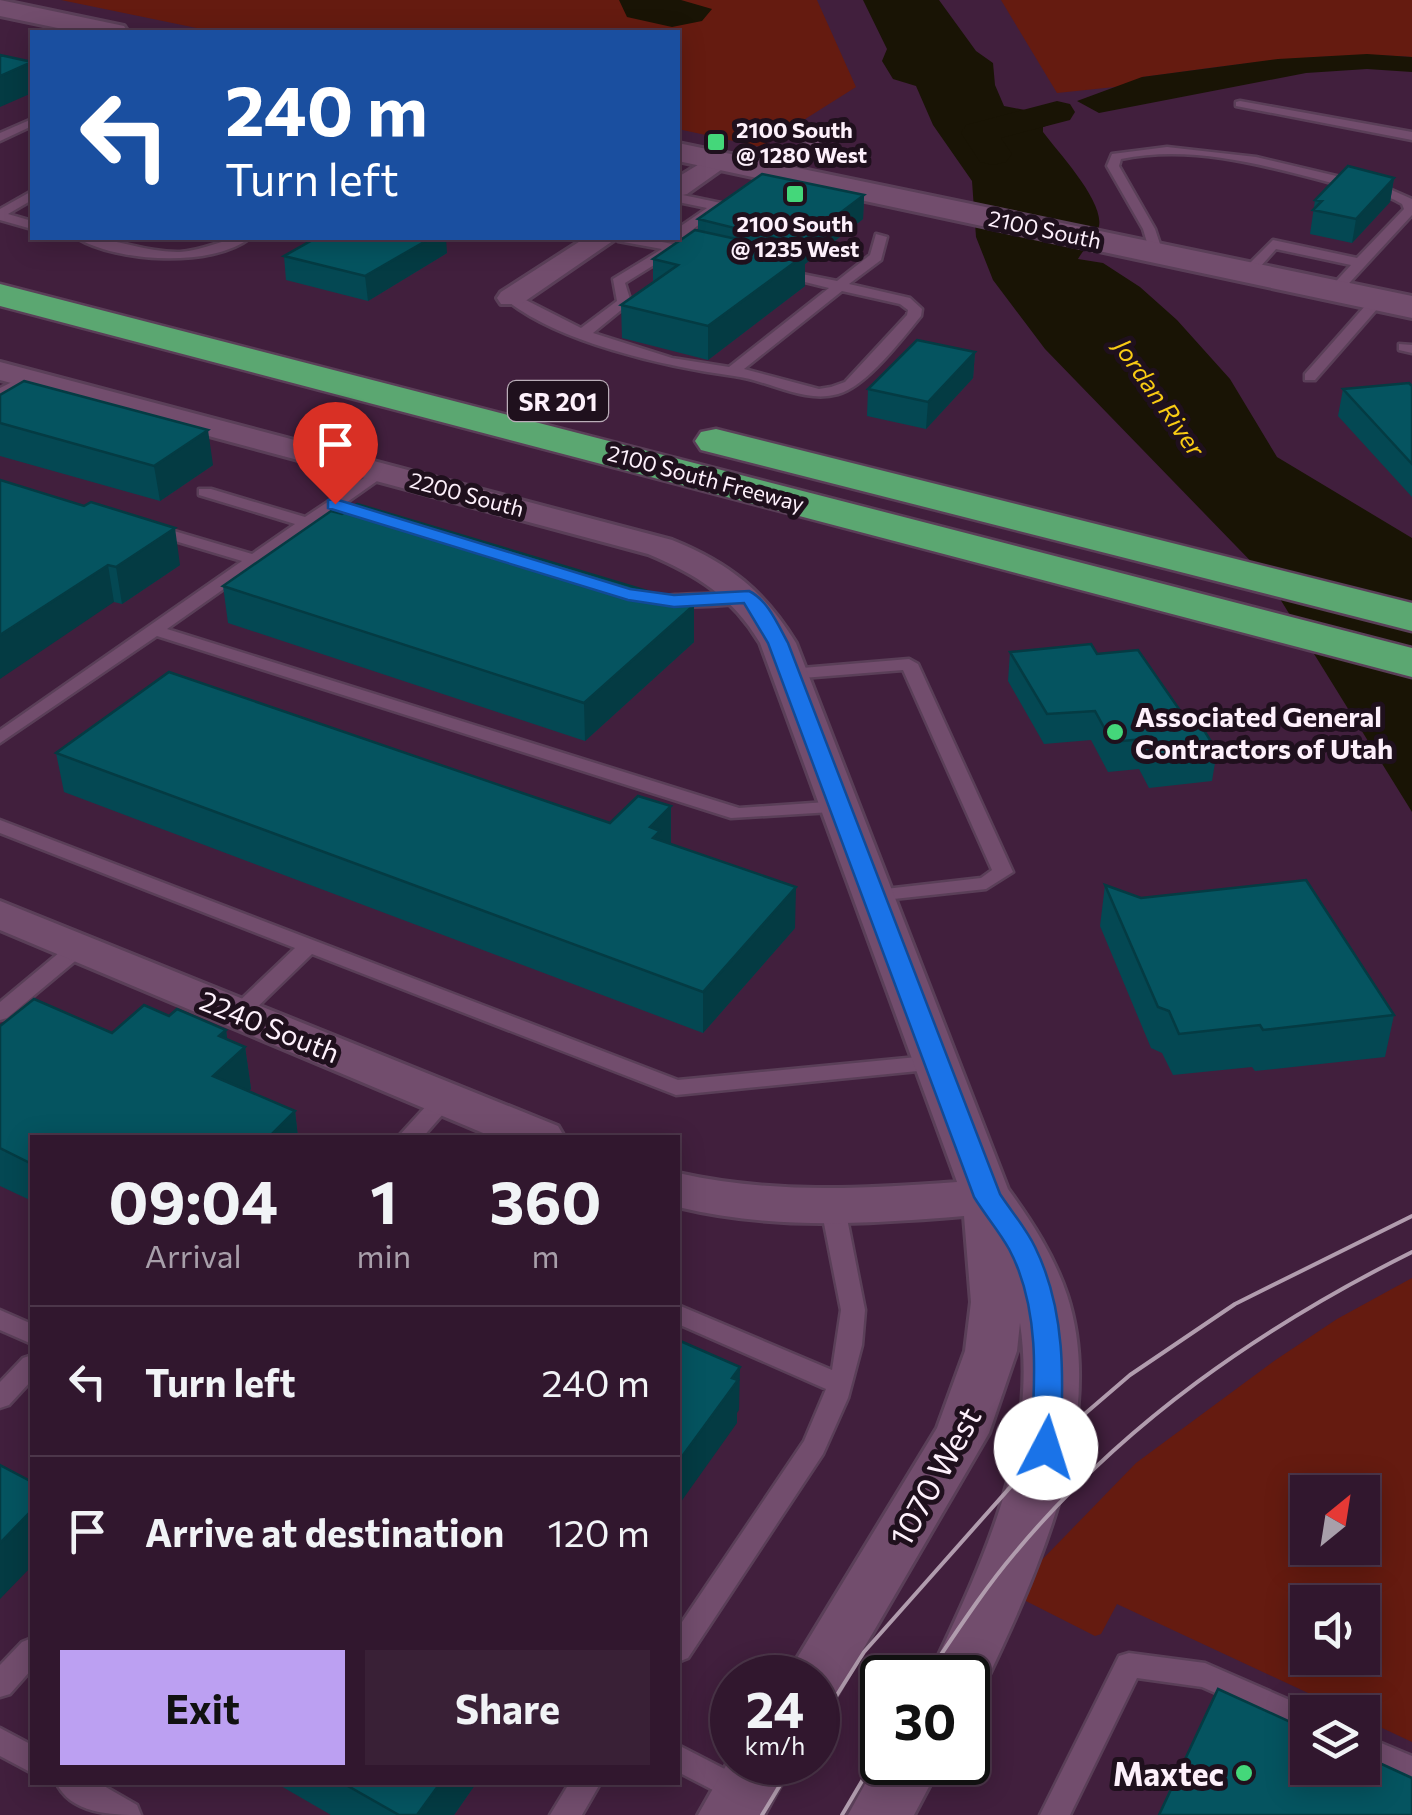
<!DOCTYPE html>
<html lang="en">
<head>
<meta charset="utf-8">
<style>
  :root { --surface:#31172e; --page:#392036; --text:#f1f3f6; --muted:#a89faa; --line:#4c364a; --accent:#bca0f2 }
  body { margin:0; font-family:Commissioner,sans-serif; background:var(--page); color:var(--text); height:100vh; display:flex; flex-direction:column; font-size:38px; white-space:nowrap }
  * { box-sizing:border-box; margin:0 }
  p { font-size:32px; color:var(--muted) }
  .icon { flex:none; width:55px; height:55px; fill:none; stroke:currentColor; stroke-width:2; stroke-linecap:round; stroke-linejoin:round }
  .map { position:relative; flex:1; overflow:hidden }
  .sheet { position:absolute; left:30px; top:1135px; width:650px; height:650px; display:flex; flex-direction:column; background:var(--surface); border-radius:0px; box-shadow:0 5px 25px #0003,0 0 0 2px var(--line) }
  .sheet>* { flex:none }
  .guide { position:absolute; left:30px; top:30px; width:650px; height:210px; border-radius:0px; box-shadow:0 5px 25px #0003,0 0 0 2px var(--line); background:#1a4fa0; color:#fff; overflow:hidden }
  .needle { width:65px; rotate:30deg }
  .buttons { position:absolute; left:1290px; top:1475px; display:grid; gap:20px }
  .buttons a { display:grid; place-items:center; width:90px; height:90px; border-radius:0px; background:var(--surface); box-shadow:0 5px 25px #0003,0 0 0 2px var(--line); font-size:50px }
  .speed { position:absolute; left:710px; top:1655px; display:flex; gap:20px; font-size:50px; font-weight:700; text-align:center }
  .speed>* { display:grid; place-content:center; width:130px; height:130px; border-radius:50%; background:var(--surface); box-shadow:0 5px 25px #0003,0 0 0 2px var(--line); line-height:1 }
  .speed small { font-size:25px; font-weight:400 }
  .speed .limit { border:5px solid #111; border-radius:15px; background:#fff; color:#111 }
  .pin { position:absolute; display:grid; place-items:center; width:85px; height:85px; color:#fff; margin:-102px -42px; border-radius:50% 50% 50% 0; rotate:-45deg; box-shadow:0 0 10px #0007 }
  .pin .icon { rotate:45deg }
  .me { position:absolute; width:110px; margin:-55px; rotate:5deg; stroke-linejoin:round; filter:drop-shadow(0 0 8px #0008) }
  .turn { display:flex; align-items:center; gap:35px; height:210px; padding:0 30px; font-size:45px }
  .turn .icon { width:130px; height:130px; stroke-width:2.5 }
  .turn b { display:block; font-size:70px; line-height:85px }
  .eta { display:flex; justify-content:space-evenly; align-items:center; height:170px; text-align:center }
  .eta b { font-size:60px; font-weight:700; line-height:70px }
  .button { display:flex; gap:20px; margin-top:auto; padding:20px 30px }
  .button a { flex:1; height:115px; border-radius:0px; background:var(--accent); color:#111; font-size:40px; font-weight:700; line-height:115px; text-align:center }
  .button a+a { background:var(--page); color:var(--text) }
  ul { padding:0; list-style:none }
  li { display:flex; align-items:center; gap:30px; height:150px; padding:0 30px; border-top:2px solid var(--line) }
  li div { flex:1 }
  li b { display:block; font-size:38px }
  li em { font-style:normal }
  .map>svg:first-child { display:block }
  .green { fill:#651b10; fill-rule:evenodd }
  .water { fill:#191405 }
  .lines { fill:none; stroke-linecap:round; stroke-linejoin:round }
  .river { fill:#191405; fill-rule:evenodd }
  .service-casing { stroke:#5a3f58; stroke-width:5 }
  .minor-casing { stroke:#5a3f58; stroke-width:6 }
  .tertiary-casing { stroke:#5a3f58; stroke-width:6 }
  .motorway-casing { stroke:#5a3f58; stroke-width:5 }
  .service { fill:#724d6d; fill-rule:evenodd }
  .minor { fill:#724d6d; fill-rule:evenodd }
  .tertiary { fill:#724d6d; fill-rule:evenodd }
  .motorway { fill:#5ba771; fill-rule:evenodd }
  .tram { stroke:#b19cae; stroke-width:4 }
  .wall { fill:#044853 }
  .shaded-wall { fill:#043b43 }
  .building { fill:#055460; stroke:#043b43; stroke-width:2.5 }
  .route { fill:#1a73e8; stroke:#114b97; stroke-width:2.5 }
  .poi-dot { fill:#44d77a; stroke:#1f101d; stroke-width:4 }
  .labels { text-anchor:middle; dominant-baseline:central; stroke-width:10; stroke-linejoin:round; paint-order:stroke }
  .far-poi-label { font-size:22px; font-weight:bold; fill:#fdf0fb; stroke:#1f101d; text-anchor:start }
  .far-street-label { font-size:22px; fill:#fdf0fb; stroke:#1f101d }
  .far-water-label { font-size:25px; font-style:italic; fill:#f9cb14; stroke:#1f101d }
  .shield { fill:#1f101d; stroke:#baadb8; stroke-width:2.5 }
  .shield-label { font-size:25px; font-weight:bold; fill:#fdf0fb }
  .poi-label { font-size:28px; font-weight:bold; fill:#fdf0fb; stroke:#1f101d; text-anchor:start }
  .street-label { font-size:28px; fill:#fdf0fb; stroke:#1f101d }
  .near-street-label { font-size:32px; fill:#fdf0fb; stroke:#1f101d }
  .near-poi-label { font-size:32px; font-weight:bold; fill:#fdf0fb; stroke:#1f101d; text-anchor:end }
</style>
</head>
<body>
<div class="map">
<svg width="1412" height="1815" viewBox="0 0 1412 1815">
  <rect width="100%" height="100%" fill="#411f3d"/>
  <path class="green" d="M61,0H817L856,87L761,147L678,129V32H216Z
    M1001,0H1412V57C1321,51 1233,65 1143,77L1124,86L1057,93Z
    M1412,1278V1742L1363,1719L1362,1712H1349L1117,1604L1101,1634L1095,1636L1022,1599L1034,1568L1136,1463L1274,1361L1337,1319ZM1308,1492H1362V1548H1308ZM1308,1602H1362V1658H1308Z"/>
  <path class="water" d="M619,0H681L712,9L702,21L672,27L627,17Z
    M863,0H939L976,51L993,63L995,85L1004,106L1025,110L1051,124L1043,127V132C1058,152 1104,201 1099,226C1097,238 1084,248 1078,259L1103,263L1140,287L1177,320L1230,379L1277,457L1412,538V812L1267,578L1045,349L993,280L976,237L972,181L933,125L916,86L893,79L882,61L887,49Z
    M1367,54L1412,57V72L1367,69L1306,73L1099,113L1077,101L1142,77L1278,59Z"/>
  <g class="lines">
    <path class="river" d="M1057,101L1070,104L1075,112L1070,120L1001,138L1012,154L1006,162L993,165L980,162L961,133L966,125Z"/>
    <defs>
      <path id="service" d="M1240,101L1412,132V140L1236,106V102Z
        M32,119V126L0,141V133Z
        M816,135L826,137L778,175H770V169Z
        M1167,147L1256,157L1387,188L1412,199V215L1340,293L1335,294L1328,290L1351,265L1276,249L1253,275L1241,272L1273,240L1357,258L1404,209L1402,204C1382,191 1358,190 1336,184C1267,166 1193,144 1121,159L1119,166L1155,229L1163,253L1151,256L1143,229L1107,166L1112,154Z
        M32,191V200L8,214L32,221V229L0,220V209Z
        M678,194L721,203L723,206L683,237L677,238L678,228L707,208L678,202Z
        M876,234L887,237L881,260L849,284L910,298L922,309L921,316C902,339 866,387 838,394C804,404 768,380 734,376C667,367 555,342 504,298L516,295L581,328L617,301L613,279L662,249L618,241L617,238H640L700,249V255L675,252L625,283L631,302L593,333L672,358L729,367L829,288L777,275V269L837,281L870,255ZM842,291L900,304L908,310L907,315L845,382L831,387L819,389L744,369Z
        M77,238C111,236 145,253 180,252C205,251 227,236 250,238C211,268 117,262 77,238Z
        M1373,297L1385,300L1315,380H1305V374Z
        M1399,344L1412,345V353L1399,350Z
        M28,374L33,375V381L0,398V388Z
        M382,466L390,471L387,474L167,629L739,808L841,801L850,807L848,811L731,818L157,636L0,743V730L242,561L145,532V526H157L252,554L295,524L199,495V489H211L305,517Z
        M748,592L754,593V601C731,605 668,612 650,599C659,593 729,594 748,592Z
        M909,659L918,664L1013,872L986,889L875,901L868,899L865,895L868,891L981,878L992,870L903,670L790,679L781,674L790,669Z
        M0,820L678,1080L938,1055L949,1062L938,1069L676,1095L312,954L246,1018L239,1020L228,1013L232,1008L295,948L0,833Z
        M79,941L89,947L86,952L7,1018L0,1020V1002L72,942Z
        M446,1091L454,1093L457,1098L422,1138H397L438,1093Z
        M833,1200L841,1202L845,1208L865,1310L862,1345L848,1398L823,1454L688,1658L678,1662V1628L804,1441L826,1389L678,1324V1305L832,1370L841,1310L821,1208L825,1202Z
        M0,1310L32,1324V1344L0,1330Z
        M32,1355V1380L9,1405L0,1408V1382L23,1358Z
        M32,1638V1669L10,1694L0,1697V1665L22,1642Z
        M1129,1653L1205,1663L1317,1712H1308V1734L1202,1687L1137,1678L1070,1815H1040L1119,1656Z
        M0,1728L32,1745V1773L0,1756Z
        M1362,1735L1412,1756V1783L1362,1762Z
        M678,1745L752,1783L757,1792L752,1801L742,1805L678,1772Z
        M56,1782H97L137,1805L141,1815C112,1815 70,1814 56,1782Z
        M570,1782H601L582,1815H550Z"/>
      <path id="minor" d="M719,152L732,160L728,165L687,194L678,196V177Z
        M585,238H617L521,304H501L497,298L501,292Z
        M0,362L672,540C729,563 764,591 796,643L1008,1189C1032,1222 1054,1256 1067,1295C1109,1423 1033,1583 979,1696L968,1701V1678H928C980,1568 1039,1448 1020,1323L1017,1351L989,1433L836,1696L818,1703V1678H785L937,1428L965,1351L971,1302L964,1216C867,1224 773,1230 678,1207V1173C771,1194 862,1189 957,1182L760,643C733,597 696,574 648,554L0,380Z
        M0,901L558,1126L565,1138H495L0,930Z
        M882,1753V1762H942L914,1815H848Z
        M732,1755V1762H793L764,1815H698Z"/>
      <path id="tertiary" d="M0,0L124,26L128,32H77L0,16Z
        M678,143L1412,296V318L678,161Z"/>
      <path id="motorway" d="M0,284L1412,648V677L0,306Z
        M716,429L1412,603V631L701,450L695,441L701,432Z"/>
    </defs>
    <use href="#service" class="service-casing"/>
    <use href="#minor" class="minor-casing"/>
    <use href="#tertiary" class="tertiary-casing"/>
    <use href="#motorway" class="motorway-casing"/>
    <use href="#service" class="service"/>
    <use href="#minor" class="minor"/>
    <use href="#tertiary" class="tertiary"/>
    <use href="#motorway" class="motorway"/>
    <path class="tram" d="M925,1678C954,1636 981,1593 1014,1554C1123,1423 1260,1328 1412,1252
      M818,1725L864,1652L1045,1448L1130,1375L1235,1304L1412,1216
      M762,1815L794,1762
      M842,1815L882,1747"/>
  </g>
  <path class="wall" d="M1394,178L1390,202L1352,243L1310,234L1315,200Z
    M864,195L863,219L805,264V286L708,360L622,338L621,305L653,282V259L698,230V219Z
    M447,253L368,301L286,280L284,256Z
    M975,352L973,378L926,429L867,416L868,389Z
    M1412,386V497L1338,416L1343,389Z
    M0,395L213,465L160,501L0,456Z
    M0,480L180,565L122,604L114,602Z
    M223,586L694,642L585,741L228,623Z
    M1010,652L1097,654L1190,725L1217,751L1212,781L1149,788L1139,769L1108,772L1091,740L1044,744L1008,681Z
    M56,753L671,844L795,928L703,1033L64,792Z
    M1105,885L1394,1015L1385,1057L1255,1071L1252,1067L1173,1075L1162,1053L1151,1048L1100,926Z
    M169,1016L226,1030L227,1039L245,1047L251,1089L249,1091L295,1111L298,1138H32V1201L0,1186V1026L112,1033Z
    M274,1782H477L454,1815H331Z"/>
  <path class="shaded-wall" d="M32,62V93L0,107V76Z
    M1394,178L1390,202L1352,243L1356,219Z
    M864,195L863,219L805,264V286L708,360V326L799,259V244Z
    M431,238H446L447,253L368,301L365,276Z
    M975,352L973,378L926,429L928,402Z
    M208,430L213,465L160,501L154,466Z
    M175,528L180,565L122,604L116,567Z
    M108,565L114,602L0,679V635Z
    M694,605V642L585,741L584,703Z
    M671,806V846L660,871L650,827Z
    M796,887L795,928L703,1033V992Z
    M226,1030L230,1060L245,1047L251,1089L220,1118L213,1076L219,1036Z
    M295,1111L298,1138H268Z
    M740,1367L739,1410L737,1413V1423L678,1506V1462Z
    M32,1510V1566L0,1599V1543Z
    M441,1782H477L454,1815H417Z"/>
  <path class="building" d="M0,55L32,62L0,76Z
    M1348,166L1394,178L1356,219L1313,210L1322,201L1315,200Z
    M762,174L864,195L799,244L698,219Z
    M695,230L806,254L708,326L621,305L678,265L653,259Z
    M316,238H431L365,276L284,256Z
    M917,340L975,352L928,402L868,389Z
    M24,381L208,430L154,466L0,423V395Z
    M1409,383L1412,386V464L1343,389Z
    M0,480L84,506L91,502L175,528L116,567L108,565L0,635Z
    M357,504L694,605L584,703L223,586L331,511L342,514Z
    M1091,644L1097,654L1138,650L1190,725L1200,724L1217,751L1153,757L1143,739L1112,742L1095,711L1047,714L1010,652Z
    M169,672L610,823L638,796L671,806L650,827L660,831L653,838L796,887L703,992L56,753Z
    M1306,880L1394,1015L1263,1030L1260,1025L1179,1034L1169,1011L1158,1007L1105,885L1141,898Z
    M34,999L112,1033L144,1005L169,1016L177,1009L226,1030L219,1036L245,1047L213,1076L295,1111L268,1138H32V1164L0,1148V1026Z
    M678,1340L740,1367L732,1378L738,1380L678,1462Z
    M0,1465L32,1482V1510L0,1543Z
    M1218,1689L1308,1730V1768H1362V1755L1412,1778V1815H1159Z
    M341,1782H441L417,1815H399Z"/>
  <path class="route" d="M335,499L630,589L674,595L749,591C768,600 778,625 788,643L1000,1194C1011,1211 1026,1228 1035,1247C1066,1310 1064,1380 1060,1448L1056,1456L1046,1460L1035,1456L1031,1448C1035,1383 1041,1309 1009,1249C999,1231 985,1215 974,1197L768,643L744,603L674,607L628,600L328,508V500Z"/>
  <g class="poi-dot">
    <rect x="706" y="132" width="20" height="20" rx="5"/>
    <rect x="785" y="184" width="20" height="20" rx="5"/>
    <circle cx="1115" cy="732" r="10"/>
    <circle cx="1244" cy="1773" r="10"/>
  </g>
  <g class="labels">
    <g class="far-poi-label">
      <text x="736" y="129">2100 South<tspan x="736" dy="25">@ 1280 West</tspan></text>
      <text x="795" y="223" text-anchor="middle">2100 South<tspan x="795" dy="25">@ 1235 West</tspan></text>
    </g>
    <g class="far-street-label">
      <text transform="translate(1045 229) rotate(12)">2100 South</text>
      <text transform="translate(706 478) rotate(15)">2100 South Freeway</text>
      <text transform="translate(467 494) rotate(15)">2200 South</text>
    </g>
    <g class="far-water-label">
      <text transform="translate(1160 397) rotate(55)">Jordan River</text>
    </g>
    <rect class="shield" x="508" y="381" width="100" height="40" rx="8"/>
    <g class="shield-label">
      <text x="558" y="401">SR 201</text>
    </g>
    <g class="poi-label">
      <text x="1135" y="716">Associated General<tspan x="1135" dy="32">Contractors of Utah</tspan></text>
    </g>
    <g class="street-label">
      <text transform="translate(270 1026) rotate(22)">2240 South</text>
    </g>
    <g class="near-street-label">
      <text transform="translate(934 1476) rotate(-61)">1070 West</text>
    </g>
    <g class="near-poi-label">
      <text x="1224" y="1773">Maxtec</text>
    </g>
  </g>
</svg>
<div class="buttons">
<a><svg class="needle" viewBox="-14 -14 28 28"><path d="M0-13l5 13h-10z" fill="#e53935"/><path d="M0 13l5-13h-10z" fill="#a89faa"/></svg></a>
<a><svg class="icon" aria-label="sound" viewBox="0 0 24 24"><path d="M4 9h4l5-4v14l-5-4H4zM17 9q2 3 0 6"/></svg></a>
<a><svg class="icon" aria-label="layers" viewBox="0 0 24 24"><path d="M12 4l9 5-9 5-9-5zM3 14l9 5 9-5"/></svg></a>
</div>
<div class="speed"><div>24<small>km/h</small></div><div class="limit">30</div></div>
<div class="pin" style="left:335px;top:504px;background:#d93025"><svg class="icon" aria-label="arrive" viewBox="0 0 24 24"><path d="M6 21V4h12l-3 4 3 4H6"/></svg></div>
<svg class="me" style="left:1046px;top:1448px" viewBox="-20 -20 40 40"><circle r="19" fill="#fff"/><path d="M0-13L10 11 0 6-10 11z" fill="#1a73e8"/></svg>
<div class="guide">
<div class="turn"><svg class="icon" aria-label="left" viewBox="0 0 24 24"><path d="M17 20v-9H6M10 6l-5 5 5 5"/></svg><div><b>240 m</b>Turn left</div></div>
</div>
<section class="sheet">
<div class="eta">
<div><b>09:04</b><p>Arrival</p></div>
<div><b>1</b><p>min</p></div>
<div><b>360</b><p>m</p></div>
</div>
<ul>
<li><svg class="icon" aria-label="left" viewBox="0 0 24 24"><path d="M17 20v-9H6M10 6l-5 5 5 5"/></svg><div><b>Turn left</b></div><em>240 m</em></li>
<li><svg class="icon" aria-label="arrive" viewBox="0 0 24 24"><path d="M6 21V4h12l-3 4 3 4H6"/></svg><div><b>Arrive at destination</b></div><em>120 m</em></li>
</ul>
<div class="button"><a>Exit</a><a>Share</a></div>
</section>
</div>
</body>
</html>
